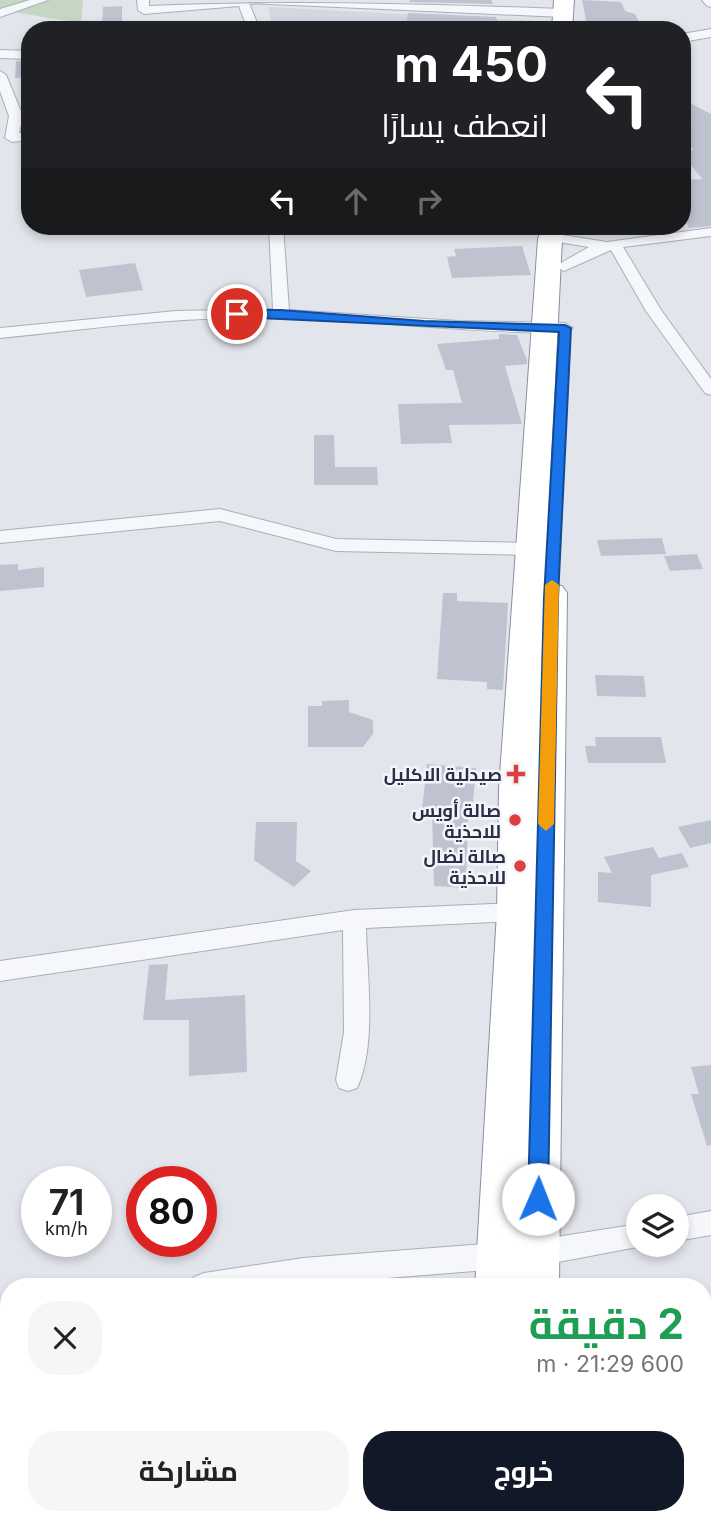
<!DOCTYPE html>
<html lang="ar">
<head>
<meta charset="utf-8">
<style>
  :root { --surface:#fff; --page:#f6f6f6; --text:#222; --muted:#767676; --accent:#111827 }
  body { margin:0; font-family:Inter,Cairo,sans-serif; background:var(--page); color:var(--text); direction:rtl; height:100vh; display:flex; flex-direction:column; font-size:26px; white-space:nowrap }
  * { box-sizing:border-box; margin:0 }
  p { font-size:23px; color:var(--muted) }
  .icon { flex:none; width:38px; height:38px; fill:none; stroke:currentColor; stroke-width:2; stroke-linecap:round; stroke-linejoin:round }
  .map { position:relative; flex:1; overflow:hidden; direction:ltr }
  .sheet { position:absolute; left:0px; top:1278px; width:712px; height:247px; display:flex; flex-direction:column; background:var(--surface); border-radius:28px 28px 0 0; box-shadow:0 4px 10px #0003; direction:rtl }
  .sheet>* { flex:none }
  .hud { position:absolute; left:21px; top:21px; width:670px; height:214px; border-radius:28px; box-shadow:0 4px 10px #0003; direction:rtl; background:#202124; color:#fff; overflow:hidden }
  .buttons { position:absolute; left:626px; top:1194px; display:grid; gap:14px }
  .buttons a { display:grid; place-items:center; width:63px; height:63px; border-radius:50%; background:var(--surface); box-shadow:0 4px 10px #0003; font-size:35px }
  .speed { position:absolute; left:21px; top:1166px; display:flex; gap:14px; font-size:35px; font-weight:700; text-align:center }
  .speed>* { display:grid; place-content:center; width:91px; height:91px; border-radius:50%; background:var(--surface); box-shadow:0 4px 10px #0003; line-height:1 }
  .speed small { font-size:18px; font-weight:400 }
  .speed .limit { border:10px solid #d22; background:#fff; color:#111 }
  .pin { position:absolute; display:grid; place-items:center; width:60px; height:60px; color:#fff; margin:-30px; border:4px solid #fff; border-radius:50%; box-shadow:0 2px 7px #0007 }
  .me { position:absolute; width:77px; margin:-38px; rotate:1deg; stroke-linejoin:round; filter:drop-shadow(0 0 5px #0008) }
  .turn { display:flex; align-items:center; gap:24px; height:147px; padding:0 28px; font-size:32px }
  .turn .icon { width:91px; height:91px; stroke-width:2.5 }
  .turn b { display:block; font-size:49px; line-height:60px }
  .lanes { display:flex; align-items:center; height:66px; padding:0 28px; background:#0003; justify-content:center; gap:35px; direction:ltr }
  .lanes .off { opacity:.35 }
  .round { display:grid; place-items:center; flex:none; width:74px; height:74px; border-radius:28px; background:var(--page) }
  .summary { display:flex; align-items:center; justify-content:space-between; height:119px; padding:0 28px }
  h1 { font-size:42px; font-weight:700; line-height:52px; color:#1e9e55 }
  .button { display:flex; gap:14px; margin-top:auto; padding:14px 28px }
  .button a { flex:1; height:80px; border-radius:28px; background:var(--accent); color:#fff; font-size:28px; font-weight:700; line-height:80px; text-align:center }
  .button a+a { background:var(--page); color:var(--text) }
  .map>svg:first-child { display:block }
  .built { fill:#d4d7e2 }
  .green { fill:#c5d7c3 }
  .building { fill:#bfc3d0 }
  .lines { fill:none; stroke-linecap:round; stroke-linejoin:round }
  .minor-casing { stroke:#abaeba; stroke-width:2 }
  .trunk-casing { stroke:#898fa4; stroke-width:2 }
  .minor { fill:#f6f7fa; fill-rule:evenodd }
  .trunk { fill:#fff; fill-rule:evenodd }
  .route { fill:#1a73e8; stroke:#114b97; stroke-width:2 }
  .slow { fill:#f59e0b }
  .poi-dot { fill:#db403e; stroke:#f3f5f9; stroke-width:2.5 }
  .labels { text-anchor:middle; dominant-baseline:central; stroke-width:5; stroke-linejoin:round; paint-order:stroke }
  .poi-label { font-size:18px; font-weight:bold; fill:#292f46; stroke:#f3f5f9; text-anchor:end }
</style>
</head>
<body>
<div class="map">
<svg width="711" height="1524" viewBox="0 0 711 1524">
  <rect width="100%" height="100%" fill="#e3e5ec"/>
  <path class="built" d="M268,7L554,22L553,30H273Z"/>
  <path class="green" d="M0,0H83L81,23L0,10Z"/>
  <path class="building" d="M410,0H491L493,4L409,2Z
    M582,0L621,2L625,11L635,14L643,30H588Z
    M122,6V26L102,27L103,7Z
    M408,13L496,17L500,30H405Z
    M16,61L30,62V77L15,78Z
    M682,99L711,114V226L689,228L682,212V180L702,179L682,154V151L693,150L682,133V122L692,121L682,106Z
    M522,246L531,275L452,278L447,257L456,256L454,249Z
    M135,263L143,290L86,297L79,270Z
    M499,334L517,335L527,360V364L505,366L522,424L449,425L452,443L401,444L398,404L462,403L453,370H446L437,344L499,339Z
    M314,435H334L335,467H377L378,485H314Z
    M662,538L666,554L601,556L597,540Z
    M697,554L703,569L670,571L664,556Z
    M18,564V570L44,567V587L0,591V565Z
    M443,593H457V601L508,603L503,690L487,689V682L437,679Z
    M595,675L644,676L646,697L597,696Z
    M349,700V712L373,720V734L363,747H308V706H322V701Z
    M595,737H661L666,763H588L585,746H596Z
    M427,764L476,768L472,814H468L466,888L434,886L432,811L422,810Z
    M711,820V843L690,848L678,827Z
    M256,822H297L296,861L311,871L294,887L254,860Z
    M653,847L659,858L682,853L689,867L651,875V907L598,902V872L612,873L604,857Z
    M168,964L165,1000L245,995L247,1072L189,1076V1020H143L149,965Z
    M711,1065V1145L707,1146L691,1094H699L691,1067Z"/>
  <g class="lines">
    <defs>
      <path id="minor" d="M30,0H48L0,17V9Z
        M137,0H149V6C287,0 425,4 563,9L569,13L563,17L249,3L260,30H248L239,6L144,14L138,10Z
        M702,0H711V7L707,6Z
        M711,29V37L682,42V34Z
        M0,50L30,51V59L0,58Z
        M0,71L6,75L23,116L19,133L30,132V140L12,142L5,138L9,116L0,91Z
        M269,226H283L289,310L458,321L565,323L573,328L565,333C458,333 352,317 245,318C163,318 81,330 0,338V328L176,311L273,309Z
        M711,228V236L623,247L661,310L711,379V395L705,393L646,311L611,250L564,271L557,267L559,264L589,247L558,242L556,239L563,235L607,242Z
        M220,509L336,539L531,543L540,549L531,555L336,551L220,521L0,543V531Z
        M516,903L524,906L527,912L524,918L516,921L366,928C367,974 377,1046 357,1088L348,1091L339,1088L336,1080L344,1032L343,930L0,981V961L354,910Z
        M711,1211V1235L677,1241V1217Z
        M639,1224V1244L648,1245L537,1266L287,1286H190L194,1277L204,1273L303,1258L537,1240Z
        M9,1304V1330L0,1331V1305Z
        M9,1350V1378L0,1379V1351Z"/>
      <path id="trunk" d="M554,0H574L572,30H552Z
        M542,226H566L562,239L545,584L562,586L567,593L559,1286H475L497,912L499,789L538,239Z
        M464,1516H556V1524H464Z"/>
    </defs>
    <use href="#minor" class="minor-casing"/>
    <use href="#trunk" class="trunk-casing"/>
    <use href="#minor" class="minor"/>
    <use href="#trunk" class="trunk"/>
  </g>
  <path class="route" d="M281,310L424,321L565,325L571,328L558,598L548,1199L545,1205L538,1208L531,1205L528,1199L544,598L559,332L237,317L231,314L237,310Z"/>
  <path class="slow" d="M552,580L559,585L554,824L546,831L538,824L545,585Z"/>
  <g class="poi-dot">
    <path d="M512.5 763.5h7v7h7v7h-7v7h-7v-7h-7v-7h7z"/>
    <circle cx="515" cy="820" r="7"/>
    <circle cx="520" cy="866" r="7"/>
  </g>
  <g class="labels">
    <g class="poi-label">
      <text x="502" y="774">صيدلية الاكليل</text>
      <text x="501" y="810">صالة أويس<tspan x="501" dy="21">للاحذية</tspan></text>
      <text x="506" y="856">صالة نضال<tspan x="506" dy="21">للاحذية</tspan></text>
    </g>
  </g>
</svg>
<div class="buttons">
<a><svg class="icon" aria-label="layers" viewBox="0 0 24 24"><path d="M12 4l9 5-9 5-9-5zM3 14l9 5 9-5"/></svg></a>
</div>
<div class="speed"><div>71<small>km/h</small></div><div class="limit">80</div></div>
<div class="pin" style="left:237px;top:314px;background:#d93025"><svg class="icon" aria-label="arrive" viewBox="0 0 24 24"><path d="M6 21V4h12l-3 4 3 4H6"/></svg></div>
<svg class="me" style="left:538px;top:1199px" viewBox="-20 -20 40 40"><circle r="19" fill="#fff"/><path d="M0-13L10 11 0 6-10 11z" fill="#1a73e8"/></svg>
<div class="hud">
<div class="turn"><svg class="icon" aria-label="left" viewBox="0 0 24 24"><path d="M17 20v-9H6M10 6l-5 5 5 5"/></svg><div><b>450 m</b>انعطف يسارًا</div></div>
<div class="lanes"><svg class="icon" aria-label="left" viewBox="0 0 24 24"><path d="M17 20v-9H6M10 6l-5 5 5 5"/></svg><svg class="icon off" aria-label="ahead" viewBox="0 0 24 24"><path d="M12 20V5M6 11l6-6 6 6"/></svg><svg class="icon off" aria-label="right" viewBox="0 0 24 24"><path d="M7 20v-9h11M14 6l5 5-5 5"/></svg></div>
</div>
<section class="sheet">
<div class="summary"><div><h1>2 دقيقة</h1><p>600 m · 21:29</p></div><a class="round"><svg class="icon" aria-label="close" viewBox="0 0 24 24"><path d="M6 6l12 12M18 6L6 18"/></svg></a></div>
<div class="button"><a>خروج</a><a>مشاركة</a></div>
</section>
</div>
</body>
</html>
